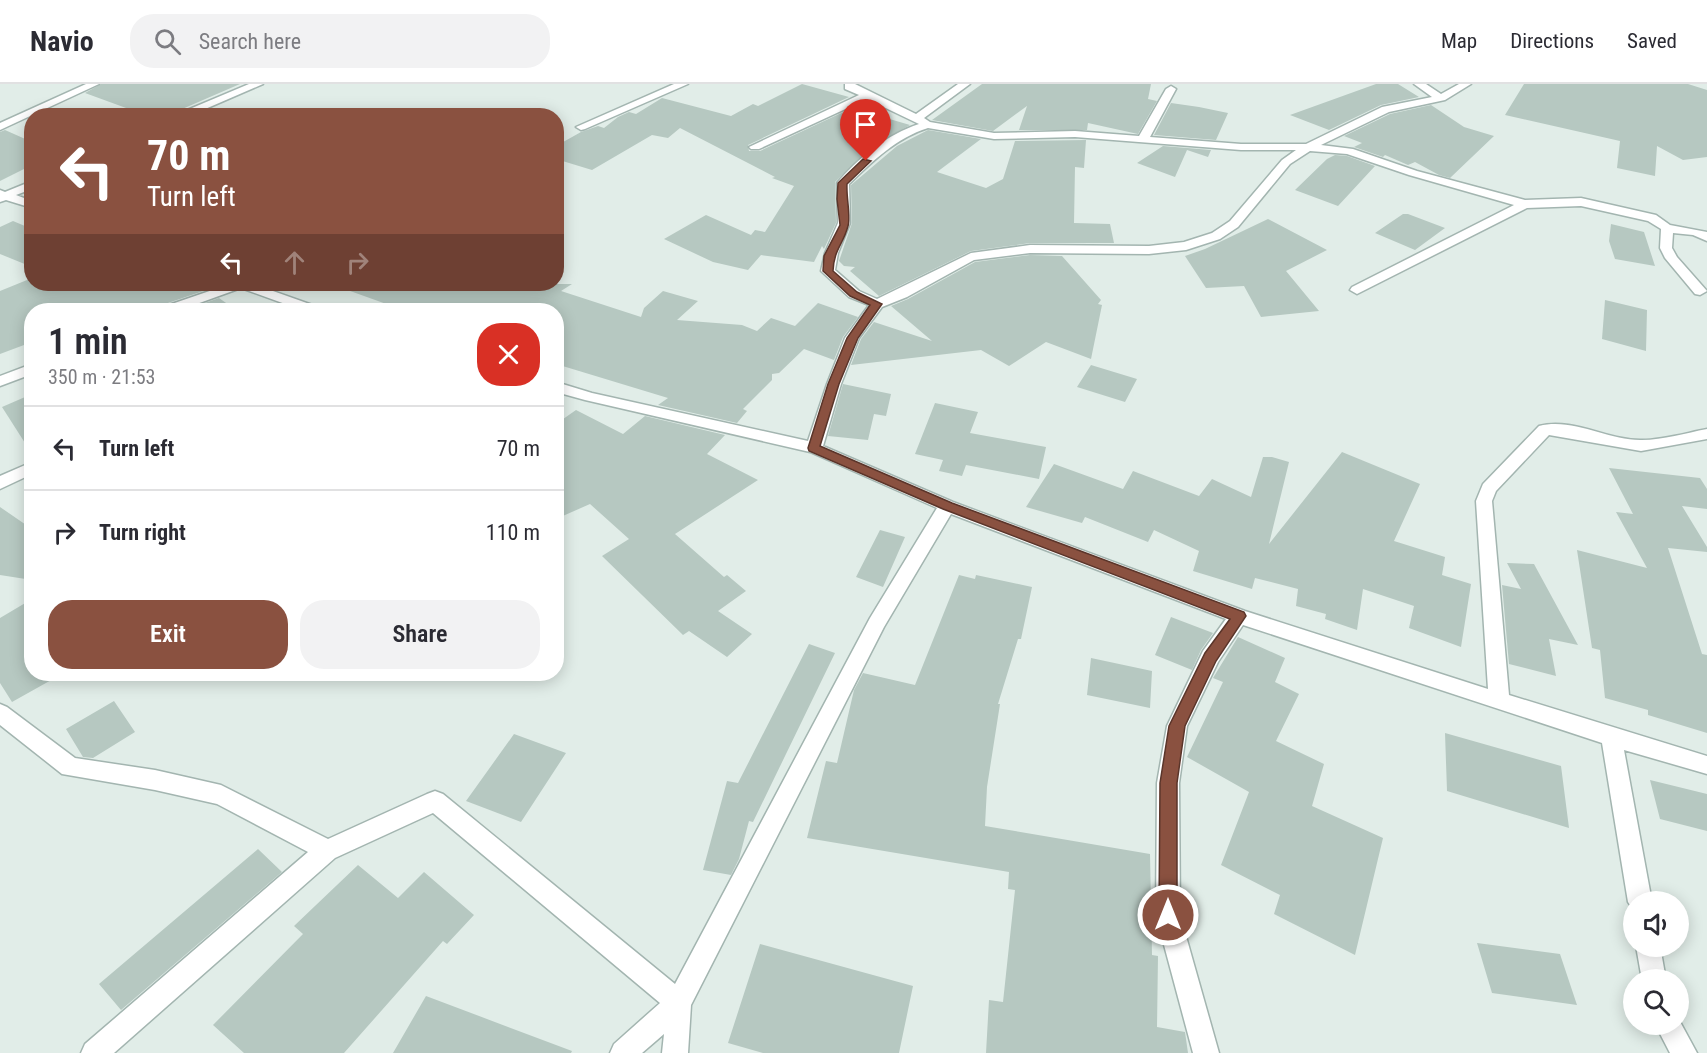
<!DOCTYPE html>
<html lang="en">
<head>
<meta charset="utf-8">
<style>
  :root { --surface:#fff; --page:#f2f2f3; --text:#2b2b33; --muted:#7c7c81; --line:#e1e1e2; --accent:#8a5140 }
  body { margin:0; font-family:"Roboto Condensed",sans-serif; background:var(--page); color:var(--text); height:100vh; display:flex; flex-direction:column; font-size:22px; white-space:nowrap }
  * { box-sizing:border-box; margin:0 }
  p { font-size:20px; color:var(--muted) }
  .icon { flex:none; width:33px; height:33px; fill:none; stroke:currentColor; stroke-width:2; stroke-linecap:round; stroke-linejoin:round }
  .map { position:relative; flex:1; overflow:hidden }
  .drawer { position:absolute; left:24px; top:219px; width:540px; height:378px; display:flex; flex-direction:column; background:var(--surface); border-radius:24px; box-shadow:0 3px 15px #0003 }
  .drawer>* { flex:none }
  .banner { position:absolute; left:24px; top:24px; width:540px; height:183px; border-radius:24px; box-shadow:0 3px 15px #0003; background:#8a5140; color:#fff; overflow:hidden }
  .buttons { position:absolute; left:1623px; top:807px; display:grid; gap:12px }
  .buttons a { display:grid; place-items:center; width:66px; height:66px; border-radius:50%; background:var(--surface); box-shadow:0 3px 15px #0003; font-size:30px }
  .pin { position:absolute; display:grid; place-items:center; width:51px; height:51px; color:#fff; margin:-62px -26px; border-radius:50% 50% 50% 0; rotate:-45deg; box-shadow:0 0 6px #0007 }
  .pin .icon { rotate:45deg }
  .me { position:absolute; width:66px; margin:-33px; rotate:0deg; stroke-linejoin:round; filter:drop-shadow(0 0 4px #0008) }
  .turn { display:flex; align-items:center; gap:21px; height:126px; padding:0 24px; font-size:27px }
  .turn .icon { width:78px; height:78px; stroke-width:2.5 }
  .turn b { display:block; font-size:42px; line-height:51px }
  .lanes { display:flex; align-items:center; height:57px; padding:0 24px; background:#0003; justify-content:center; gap:30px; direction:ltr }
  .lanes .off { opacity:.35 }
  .round { display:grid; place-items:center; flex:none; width:63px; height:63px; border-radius:24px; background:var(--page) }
  .head { display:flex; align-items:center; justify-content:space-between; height:102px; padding:0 24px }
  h1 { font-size:36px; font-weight:600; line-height:45px }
  .cta { display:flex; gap:12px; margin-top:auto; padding:12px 24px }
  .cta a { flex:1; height:69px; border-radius:24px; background:var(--accent); color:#fff; font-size:24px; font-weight:600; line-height:69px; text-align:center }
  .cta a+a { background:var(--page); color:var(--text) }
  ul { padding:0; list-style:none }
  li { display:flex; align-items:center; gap:18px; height:84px; padding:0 24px; border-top:2px solid var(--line) }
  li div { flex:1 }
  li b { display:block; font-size:22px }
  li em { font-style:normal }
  header { display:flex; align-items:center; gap:36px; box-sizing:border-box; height:84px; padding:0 30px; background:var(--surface); border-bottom:2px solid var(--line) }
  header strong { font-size:28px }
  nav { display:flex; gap:33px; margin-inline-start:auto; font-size:21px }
  .search { width:420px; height:54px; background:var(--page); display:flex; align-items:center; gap:15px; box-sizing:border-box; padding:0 21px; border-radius:24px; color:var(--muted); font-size:22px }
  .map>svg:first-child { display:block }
  .building { fill:#b6c8c1 }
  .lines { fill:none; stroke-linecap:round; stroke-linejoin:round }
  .minor-casing { stroke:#a3b5b0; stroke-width:3 }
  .minor { fill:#fff; fill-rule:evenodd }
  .route { fill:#8a5140; stroke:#5a352a; stroke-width:1.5 }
</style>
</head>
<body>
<header>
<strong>Navio</strong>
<div class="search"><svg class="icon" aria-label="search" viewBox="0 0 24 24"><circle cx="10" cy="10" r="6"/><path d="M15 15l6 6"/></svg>Search here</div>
<nav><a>Map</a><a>Directions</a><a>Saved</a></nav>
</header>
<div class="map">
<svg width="1707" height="969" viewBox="0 0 1707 969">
  <rect width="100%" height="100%" fill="#e1ede8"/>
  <path class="building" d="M101,0H240L166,32H148L85,9Z
    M802,0L849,13L748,61L749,67H760L852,24L910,41L873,62L835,98L836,139L824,165L822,162L814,178L761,171L748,186L713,178L664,155L706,131L751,151L755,146L765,148L794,102L772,94L775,93L680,44L668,54L652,51L592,86L556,75V62L581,48L598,42L604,44L618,33L629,28L636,30L662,14L731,32L753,20L758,22Z
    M982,0H1151L1148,15L1157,17L1138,50L1088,39L1087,46H1019L1027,22L993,47L932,36Z
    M1376,0H1398L1419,13L1381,21L1329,46L1290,31Z
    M1524,0H1688L1707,6V73L1683,76L1657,62L1655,92L1617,84L1620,57L1505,31Z
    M1171,19L1199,23L1228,29L1216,56L1154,51Z
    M1431,21L1464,43L1494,52L1450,94L1439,91L1415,78L1408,81L1385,71L1383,73L1354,63L1362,59L1344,52L1390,30Z
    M5,46L32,58V81L0,97V48Z
    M928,46L981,55L937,88L986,104L1003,95L1015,57L1086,56L1084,84L1075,83L1074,139L1110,140L1114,159H1030L971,167L879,212L850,187L855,183L844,182L839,177L852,139L851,101L897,62Z
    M1163,62L1211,66L1208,73L1187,66L1175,93L1137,79Z
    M1335,71L1347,72L1375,82L1338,122L1295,106L1327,75Z
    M1403,130H1408L1445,144L1415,166L1375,149Z
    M1268,135L1327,166L1286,187L1319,227L1261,233L1244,202L1206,204L1185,172L1205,165Z
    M13,137L32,145V183L0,170V143Z
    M1611,140L1644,148L1655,182L1615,175L1609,157Z
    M1030,171L1062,172L1101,216L1098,220L1102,221L1091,275L1046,258L1009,282L981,266L851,281L861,255L874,238L932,257L891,222L908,215L975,178Z
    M32,194V200H198L206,206L162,221L159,226H32V258L0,270V207Z
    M340,200H572L561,207L641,233L644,224L663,207L698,217L677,236L742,241L757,247L771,234L795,242L818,219L858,233L843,253L834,276L804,265L779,289L772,290V296L743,325L747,327L737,339L658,321L668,314L556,280V226H403L339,203Z
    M219,214L236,226H185Z
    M1605,216L1647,226L1646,267L1602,255Z
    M1091,281L1137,295L1125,318L1077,303Z
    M843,300L891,310L886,332L874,330L868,356L828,352Z
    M32,310V370L2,323Z
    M935,319L978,328L970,349L1046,363L1039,395L966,381L962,392L939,387L943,376L915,370Z
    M576,326L623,350L645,332L725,351L707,370L758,396L675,450L724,493L727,491L746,507L718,527L752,550L727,573L689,547L683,551L602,472L629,455L590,420L556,435V340Z
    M1342,368L1420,400L1394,457L1445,473L1442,491L1471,500L1461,563L1409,544L1414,522L1363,505L1357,546L1325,535L1326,530L1296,522L1298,505L1255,494L1252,505L1193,487L1199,467L1154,446L1148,458L1085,433L1082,439L1026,423L1054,380L1123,405L1133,387L1199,412L1212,395L1251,413L1263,373H1272L1289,378L1269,460Z
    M1609,384L1700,394L1707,405V425L1682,422L1707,463V468L1668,464L1702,570L1707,571V649L1648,631V626L1605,614L1600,566L1592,564L1577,466L1647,484L1616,428L1633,430Z
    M0,423L32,445V496L0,491Z
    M880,446L905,453L883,503L856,493Z
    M1507,479L1534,480L1578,561L1549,555L1556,592L1509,580L1502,501L1521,505Z
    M959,491L975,495L976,491L1032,503L1021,555H1018L998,620H1000L987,703L985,742L1150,770L1152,871L1158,872L1157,943L1185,948L1188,969H986L989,916L1003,918L1015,806L1008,805L1009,788L807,754L826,677L837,679L854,606L863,589L915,601Z
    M32,515V590H62L12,618L0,599V534Z
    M1171,533L1213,549L1201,566L1192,586L1155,571Z
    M1238,553L1285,574L1275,598L1299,610L1276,657L1324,680L1312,722L1383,754L1355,871L1274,830L1280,811L1221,781L1249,708L1187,673L1223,598L1213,594Z
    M809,560L835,569L753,738L749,737L739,775L731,791L703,786L727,697L738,699Z
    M1091,574L1152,587L1150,624L1087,611Z
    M114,617L135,648L93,674L83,673L66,645Z
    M1445,649L1561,682L1569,744L1447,707Z
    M514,650L566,669L521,738L466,717Z
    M1650,696L1707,710V747L1660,735Z
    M258,765L282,788L121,926L99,900Z
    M358,781L398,814L424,788L474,831L447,860L443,857L344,969H244L213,941L303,850L294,842Z
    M1477,859L1560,870L1577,921L1492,909Z
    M760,860L913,902L899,969H763L728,959Z
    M426,912L572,967L571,969H393Z"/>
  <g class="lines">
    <defs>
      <path id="minor" d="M86,0H99L0,46V39Z
        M249,0H263L189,32H173Z
        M674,0H688L585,45L581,46L576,43Z
        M845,0H855L916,30L958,0H970L924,34L930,38L994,49L1075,47L1139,52L1166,5L1171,2L1176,5L1150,53L1241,60H1306L1382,23L1432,13L1414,0H1426L1441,10L1459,0H1471L1445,16L1389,28L1321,61L1353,65L1417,87L1525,116L1581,114L1656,131L1670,141L1707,148V157L1693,151L1673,149L1672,164L1677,173L1707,207L1700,211L1695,210L1665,174L1660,164L1661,145L1648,137L1581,122L1527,124L1357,210L1350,206L1352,203L1514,121L1409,91L1347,70L1310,67L1290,80L1238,143L1220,155L1186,166L1149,170L1030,169L974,176L907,213L882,223L859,254L841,300L823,362L953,418L1245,527L1488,605L1476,417L1483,400L1539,342C1573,333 1609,357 1642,356C1663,356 1686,349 1707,345V355L1641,367L1549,351L1496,407L1492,417L1509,611L1707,672V690L1624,666L1652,818H1634V827L1628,818L1602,659L1243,541L1218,578L1187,642L1179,699L1180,831L1219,969H1193L1156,831L1157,699L1167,642L1203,567L1226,535L951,430L884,543L691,921L688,969H662L664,950L642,969H610L614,960L660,919L433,729L335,774L114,969H81L85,960L308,768L217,720L155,706L62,690L0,641V620L7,623L75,674L155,686L221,701L328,755L427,710L435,707L443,710L675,900L870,534L937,424L810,368L585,316L556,308V298L592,309L808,357L827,300L845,254L869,221L849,213L821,187L825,169L838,139L837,99C858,74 888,50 919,40L867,15L759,65H751L749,63L859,11L845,5ZM928,44L994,55L1075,53L1241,66H1296L1282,76L1230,137L1212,149L1184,158L1149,162L1030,161L971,169L877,215L859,207L835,186L838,169L850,139L849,100C873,77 896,54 928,44Z
        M32,97V105L16,111L32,117V124L6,116L0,118V106L5,108Z
        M230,200H253L318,223L320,226H302L241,204L180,226H161L163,223Z
        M32,280V290L0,302V292Z
        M32,378V390L0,405V392Z
        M1636,862H1660L1666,896H1642Z
        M1678,934L1697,969H1670L1655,940H1678Z"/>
    </defs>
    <use href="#minor" class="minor-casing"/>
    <use href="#minor" class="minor"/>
  </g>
  <path class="route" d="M863,75L871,77L847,100C846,112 851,134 848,142C843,161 834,165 833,187L857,208L882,220L858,254L839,300L820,362L952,419L1244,528L1246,532L1216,577L1185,642L1177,699V831L1174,838L1168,840L1161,838L1159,831L1160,699L1169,642L1205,569L1230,535L943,425L809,367L808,364L828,300L847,254L870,221L850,212L823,187L824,172L840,141L837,115L838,99Z"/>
</svg>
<div class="buttons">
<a><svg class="icon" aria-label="sound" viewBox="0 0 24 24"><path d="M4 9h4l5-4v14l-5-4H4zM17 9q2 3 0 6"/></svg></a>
<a><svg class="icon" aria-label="search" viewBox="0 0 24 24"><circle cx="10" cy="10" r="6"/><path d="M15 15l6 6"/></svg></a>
</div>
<div class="pin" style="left:866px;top:77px;background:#d93025"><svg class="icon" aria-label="arrive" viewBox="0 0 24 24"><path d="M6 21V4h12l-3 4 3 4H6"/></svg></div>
<svg class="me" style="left:1168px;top:831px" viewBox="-20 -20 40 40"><circle r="17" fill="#8a5140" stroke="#fff" stroke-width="3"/><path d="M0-11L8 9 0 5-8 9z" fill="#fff"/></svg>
<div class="banner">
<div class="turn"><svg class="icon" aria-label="left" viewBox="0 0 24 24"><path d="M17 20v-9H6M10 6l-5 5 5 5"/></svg><div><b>70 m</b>Turn left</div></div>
<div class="lanes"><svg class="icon" aria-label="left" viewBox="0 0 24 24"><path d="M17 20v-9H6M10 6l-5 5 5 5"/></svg><svg class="icon off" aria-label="ahead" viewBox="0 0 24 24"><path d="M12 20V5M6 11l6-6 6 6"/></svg><svg class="icon off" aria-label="right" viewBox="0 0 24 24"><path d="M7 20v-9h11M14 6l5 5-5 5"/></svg></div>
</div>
<section class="drawer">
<div class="head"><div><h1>1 min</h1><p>350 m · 21:53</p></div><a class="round" style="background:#d93025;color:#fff"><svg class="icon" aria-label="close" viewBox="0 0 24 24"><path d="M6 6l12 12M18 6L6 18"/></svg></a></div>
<ul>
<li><svg class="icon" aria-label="left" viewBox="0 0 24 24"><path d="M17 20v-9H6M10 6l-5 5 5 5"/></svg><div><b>Turn left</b></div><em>70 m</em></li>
<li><svg class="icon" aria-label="right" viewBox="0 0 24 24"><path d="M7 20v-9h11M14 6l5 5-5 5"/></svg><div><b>Turn right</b></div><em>110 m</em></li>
</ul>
<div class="cta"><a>Exit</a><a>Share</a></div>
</section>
</div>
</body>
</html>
